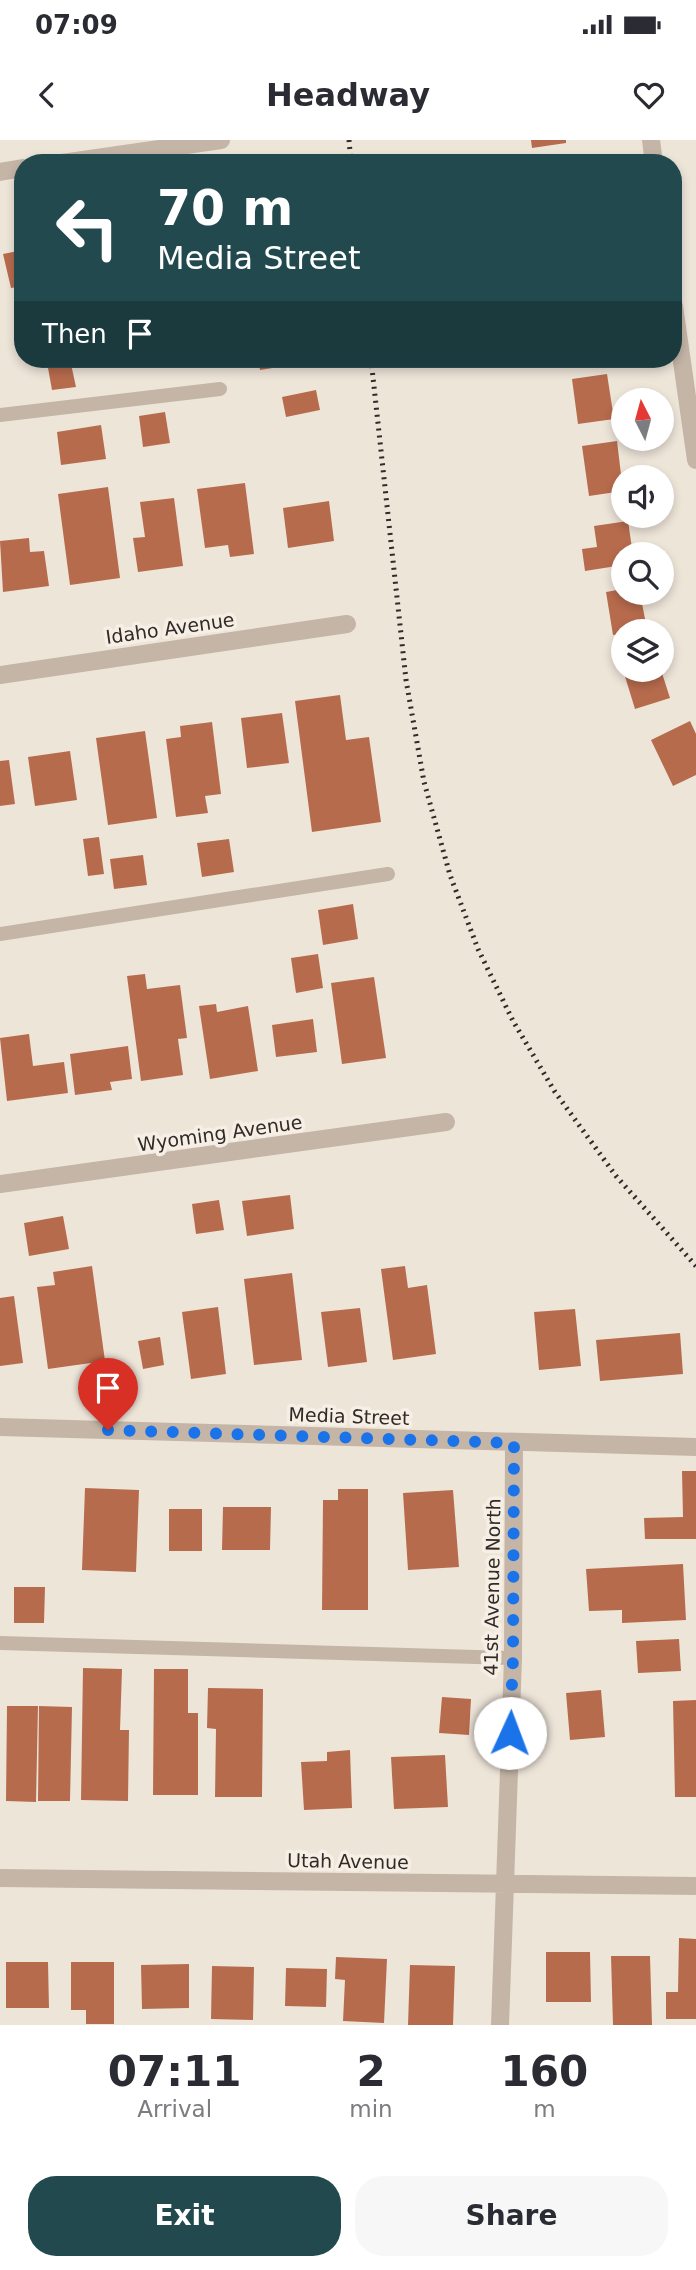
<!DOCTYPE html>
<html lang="en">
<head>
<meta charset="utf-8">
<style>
  :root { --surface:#fff; --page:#f7f7f7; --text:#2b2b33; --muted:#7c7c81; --accent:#21494e }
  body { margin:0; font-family:"DejaVu Sans",sans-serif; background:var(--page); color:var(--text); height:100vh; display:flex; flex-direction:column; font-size:26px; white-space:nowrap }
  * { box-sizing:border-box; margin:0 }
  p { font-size:23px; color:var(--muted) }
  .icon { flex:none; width:38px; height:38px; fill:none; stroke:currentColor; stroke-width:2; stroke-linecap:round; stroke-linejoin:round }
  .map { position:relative; height:1885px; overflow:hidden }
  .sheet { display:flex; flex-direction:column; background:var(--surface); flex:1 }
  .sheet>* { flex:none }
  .hud { position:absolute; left:14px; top:14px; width:668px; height:214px; border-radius:28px; box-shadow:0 4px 10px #0003; background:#21494e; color:#fff; overflow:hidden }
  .needle { width:46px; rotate:354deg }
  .tools { position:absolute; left:611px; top:248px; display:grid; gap:14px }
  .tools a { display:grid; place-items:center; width:63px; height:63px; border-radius:50%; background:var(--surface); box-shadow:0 4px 10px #0003; font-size:35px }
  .pin { position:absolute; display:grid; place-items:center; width:60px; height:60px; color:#fff; margin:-72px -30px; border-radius:50% 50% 50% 0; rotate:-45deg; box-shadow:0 0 7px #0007 }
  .pin .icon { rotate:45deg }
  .me { position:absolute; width:77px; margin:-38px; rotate:2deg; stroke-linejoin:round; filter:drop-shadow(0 0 5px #0008) }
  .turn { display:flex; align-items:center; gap:24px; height:147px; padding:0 28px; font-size:32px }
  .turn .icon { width:91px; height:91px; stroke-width:2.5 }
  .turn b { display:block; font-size:49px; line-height:60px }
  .then { display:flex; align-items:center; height:66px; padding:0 28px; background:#0003; gap:14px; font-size:26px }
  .eta { display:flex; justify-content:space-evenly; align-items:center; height:119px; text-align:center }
  .eta b { font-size:42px; font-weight:700; line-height:49px }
  .primary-button { display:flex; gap:14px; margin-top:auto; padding:14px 28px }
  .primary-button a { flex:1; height:80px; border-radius:28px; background:var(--accent); color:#fff; font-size:28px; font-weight:700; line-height:80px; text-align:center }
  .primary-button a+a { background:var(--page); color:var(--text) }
  .status { display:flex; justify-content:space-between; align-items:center; height:49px; padding:0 35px; background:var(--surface); direction:ltr }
  .status svg { height:19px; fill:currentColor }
  header { display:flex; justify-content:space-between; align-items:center; height:91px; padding:0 28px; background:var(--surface); font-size:32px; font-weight:700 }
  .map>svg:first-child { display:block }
  .building { fill:#b76b4d }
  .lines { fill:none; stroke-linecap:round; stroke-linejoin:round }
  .service { stroke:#c4b5a7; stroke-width:14 }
  .minor { stroke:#c4b5a7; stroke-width:18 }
  .rail { stroke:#312a26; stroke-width:5; stroke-dasharray:2 5; stroke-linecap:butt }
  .route { stroke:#1a73e8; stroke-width:12; stroke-dasharray:0 21.6 }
  .labels { text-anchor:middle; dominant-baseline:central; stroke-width:7; stroke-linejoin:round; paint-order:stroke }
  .street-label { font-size:19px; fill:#312a26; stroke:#f6efe5 }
</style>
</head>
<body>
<div class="status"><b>07:09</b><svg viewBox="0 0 49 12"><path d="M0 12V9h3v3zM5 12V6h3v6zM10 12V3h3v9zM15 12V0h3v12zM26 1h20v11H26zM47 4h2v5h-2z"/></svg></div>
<header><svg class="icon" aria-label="back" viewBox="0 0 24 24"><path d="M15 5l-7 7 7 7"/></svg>Headway<svg class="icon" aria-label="heart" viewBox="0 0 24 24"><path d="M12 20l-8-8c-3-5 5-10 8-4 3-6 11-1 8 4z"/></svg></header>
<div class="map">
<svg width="696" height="1885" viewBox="0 0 696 1885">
  <rect width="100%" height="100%" fill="#eee5d9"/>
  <path class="building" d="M531,0H566V3L532,8Z
    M23,110V146L11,148L3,114Z
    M258,219H297L298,224L260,230Z
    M71,224L76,247L52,250L48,228Z
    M607,234L614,279L578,284L572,239Z
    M316,250L320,270L286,277L282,257Z
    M165,272L170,303L143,307L139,276Z
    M101,285L106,319L61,325L57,292Z
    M617,301L623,351L589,356L582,306Z
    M245,343L254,414L230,417L228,405L205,408L197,349Z
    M108,347L120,438L70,445L58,354Z
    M174,358L183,426L138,432L133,398L145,397L140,362Z
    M329,361L334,401L288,408L283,368Z
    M628,381L633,415H623V425L585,431L582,409L597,407L594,386Z
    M29,398L30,412L44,411L49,446L3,452L0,401Z
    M623,449V453H640L647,489L623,492V494L613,495L606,452Z
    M623,530H661L670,558L635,569Z
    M340,555L346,600L369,597L381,682L312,692L295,561Z
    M282,573L289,623L247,628L241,578Z
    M690,581L696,594V635L673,646L651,600Z
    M212,582L221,654L205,656L208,673L176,677L166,599L181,597L180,586Z
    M145,591L157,678L108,685L96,598Z
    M70,611L77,660L35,666L28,617Z
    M9,620L15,664L0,666V621Z
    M99,697L104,734L88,736L83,699Z
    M229,699L234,732L202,737L197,703Z
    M143,715L147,745L114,749L110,719Z
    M353,764L358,799L323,805L318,770Z
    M318,814L323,848L296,853L291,818Z
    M145,834L147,849L180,845L187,898L178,899L183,935L141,941L127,836Z
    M374,837L386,918L342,924L331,843Z
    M216,864L217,872L248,866L258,931L210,939L199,866Z
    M313,879L317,912L276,917L272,885Z
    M29,894L33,926L64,922L68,953L7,961L0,898Z
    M128,906L132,939L110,942L112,950L75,955L70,914Z
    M290,1055L294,1089L247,1096L242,1061Z
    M219,1060L224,1090L196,1094L192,1064Z
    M63,1076L69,1109L29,1116L24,1083Z
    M92,1126L105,1221L48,1229L37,1147L55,1145L53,1132Z
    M405,1126L408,1148L427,1145L436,1214L393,1220L381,1129Z
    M292,1133L302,1220L254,1225L244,1139Z
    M14,1156L23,1223L0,1226V1158Z
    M218,1167L226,1234L191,1239L182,1172Z
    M360,1168L367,1222L328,1227L321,1172Z
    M575,1169L581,1226L539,1230L534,1172Z
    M680,1193L683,1234L600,1241L596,1200Z
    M160,1197L164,1225L143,1229L138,1201Z
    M682,1331H696V1399H645L644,1378L683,1377Z
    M85,1348L139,1350L136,1432L82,1430Z
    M338,1349H368V1470H322L323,1360H338Z
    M453,1350L459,1427L408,1430L403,1353Z
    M223,1367H271L270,1410H222Z
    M169,1369H202V1411H169Z
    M683,1424L686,1480L622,1483V1470L589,1471L586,1429Z
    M14,1447H45L44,1483H14Z
    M679,1499L681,1531L638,1533L636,1501Z
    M83,1528L122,1529L120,1590H129L128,1661L81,1660Z
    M154,1529H188V1573H198V1655H153Z
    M208,1548L263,1549L262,1657H215L216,1589L207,1588Z
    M601,1550L605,1597L570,1600L566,1553Z
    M442,1557L471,1559L469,1595L439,1593Z
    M696,1560V1657H675L673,1561Z
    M7,1566H38L36,1662L6,1661Z
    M39,1566L72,1567L70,1661H38Z
    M350,1610L352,1668L304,1670L301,1622L327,1621V1612Z
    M445,1615L448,1667L394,1669L391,1617Z
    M679,1798L696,1799V1879H666V1852H678Z
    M546,1812H590L591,1862H546Z
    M611,1816H650L652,1885H613Z
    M336,1817L387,1819L384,1883L343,1881L345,1840L335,1839Z
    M6,1822H48L49,1868H6Z
    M71,1822H114V1884H86V1870H71Z
    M189,1824V1868L142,1869L141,1825Z
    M410,1825L455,1826L453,1885H408Z
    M212,1826L254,1827L253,1880L211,1879Z
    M286,1828L327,1829L326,1867L285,1866Z"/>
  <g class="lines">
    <path class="service" d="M0,275L220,249
      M0,794L388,734
      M0,1503L513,1518"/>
    <path class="minor" d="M651,0L654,23
      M62,23L221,0
      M0,32L23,28
      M674,166L696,320
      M0,535L347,484
      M0,1044L446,982
      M0,1287L696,1307
      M0,1738L696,1746
      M500,1885L513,1518L514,1303"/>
    <path class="rail" d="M349,0L351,23
      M371,219L406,540L424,642L450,735L478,809L513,881L555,952L616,1036L696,1126"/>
  </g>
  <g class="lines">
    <path class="route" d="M108,1290L514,1303L513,1518L510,1593"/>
  </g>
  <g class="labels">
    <g class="street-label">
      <text transform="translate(170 488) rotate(-8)">Idaho Avenue</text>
      <text transform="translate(220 993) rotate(-8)">Wyoming Avenue</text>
      <text transform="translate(349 1276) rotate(2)">Media Street</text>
      <text transform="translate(492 1447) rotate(-89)">41st Avenue North</text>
      <text transform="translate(348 1721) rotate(1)">Utah Avenue</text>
    </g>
  </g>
</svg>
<div class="tools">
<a><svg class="needle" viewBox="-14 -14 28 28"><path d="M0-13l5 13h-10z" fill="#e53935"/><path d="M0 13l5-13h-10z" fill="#7c7c81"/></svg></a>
<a><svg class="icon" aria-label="sound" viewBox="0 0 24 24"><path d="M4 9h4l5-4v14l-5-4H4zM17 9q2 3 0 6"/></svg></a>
<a><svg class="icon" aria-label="search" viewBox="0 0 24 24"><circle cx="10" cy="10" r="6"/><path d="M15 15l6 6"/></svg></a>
<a><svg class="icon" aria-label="layers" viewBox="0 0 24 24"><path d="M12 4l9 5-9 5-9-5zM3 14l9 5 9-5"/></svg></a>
</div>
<div class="pin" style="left:108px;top:1290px;background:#d93025"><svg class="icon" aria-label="arrive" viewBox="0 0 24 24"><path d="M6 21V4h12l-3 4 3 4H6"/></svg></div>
<svg class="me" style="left:510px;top:1593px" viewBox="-20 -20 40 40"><circle r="19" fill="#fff"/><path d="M0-13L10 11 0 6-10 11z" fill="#1a73e8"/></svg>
<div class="hud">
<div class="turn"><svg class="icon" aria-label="left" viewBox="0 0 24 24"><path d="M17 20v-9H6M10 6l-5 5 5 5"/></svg><div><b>70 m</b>Media Street</div></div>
<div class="then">Then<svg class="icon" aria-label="arrive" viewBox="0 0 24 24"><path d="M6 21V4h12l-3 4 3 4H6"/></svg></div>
</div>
</div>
<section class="sheet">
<div class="eta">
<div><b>07:11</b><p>Arrival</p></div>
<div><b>2</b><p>min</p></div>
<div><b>160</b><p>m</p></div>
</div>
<div class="primary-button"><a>Exit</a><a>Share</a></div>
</section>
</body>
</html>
